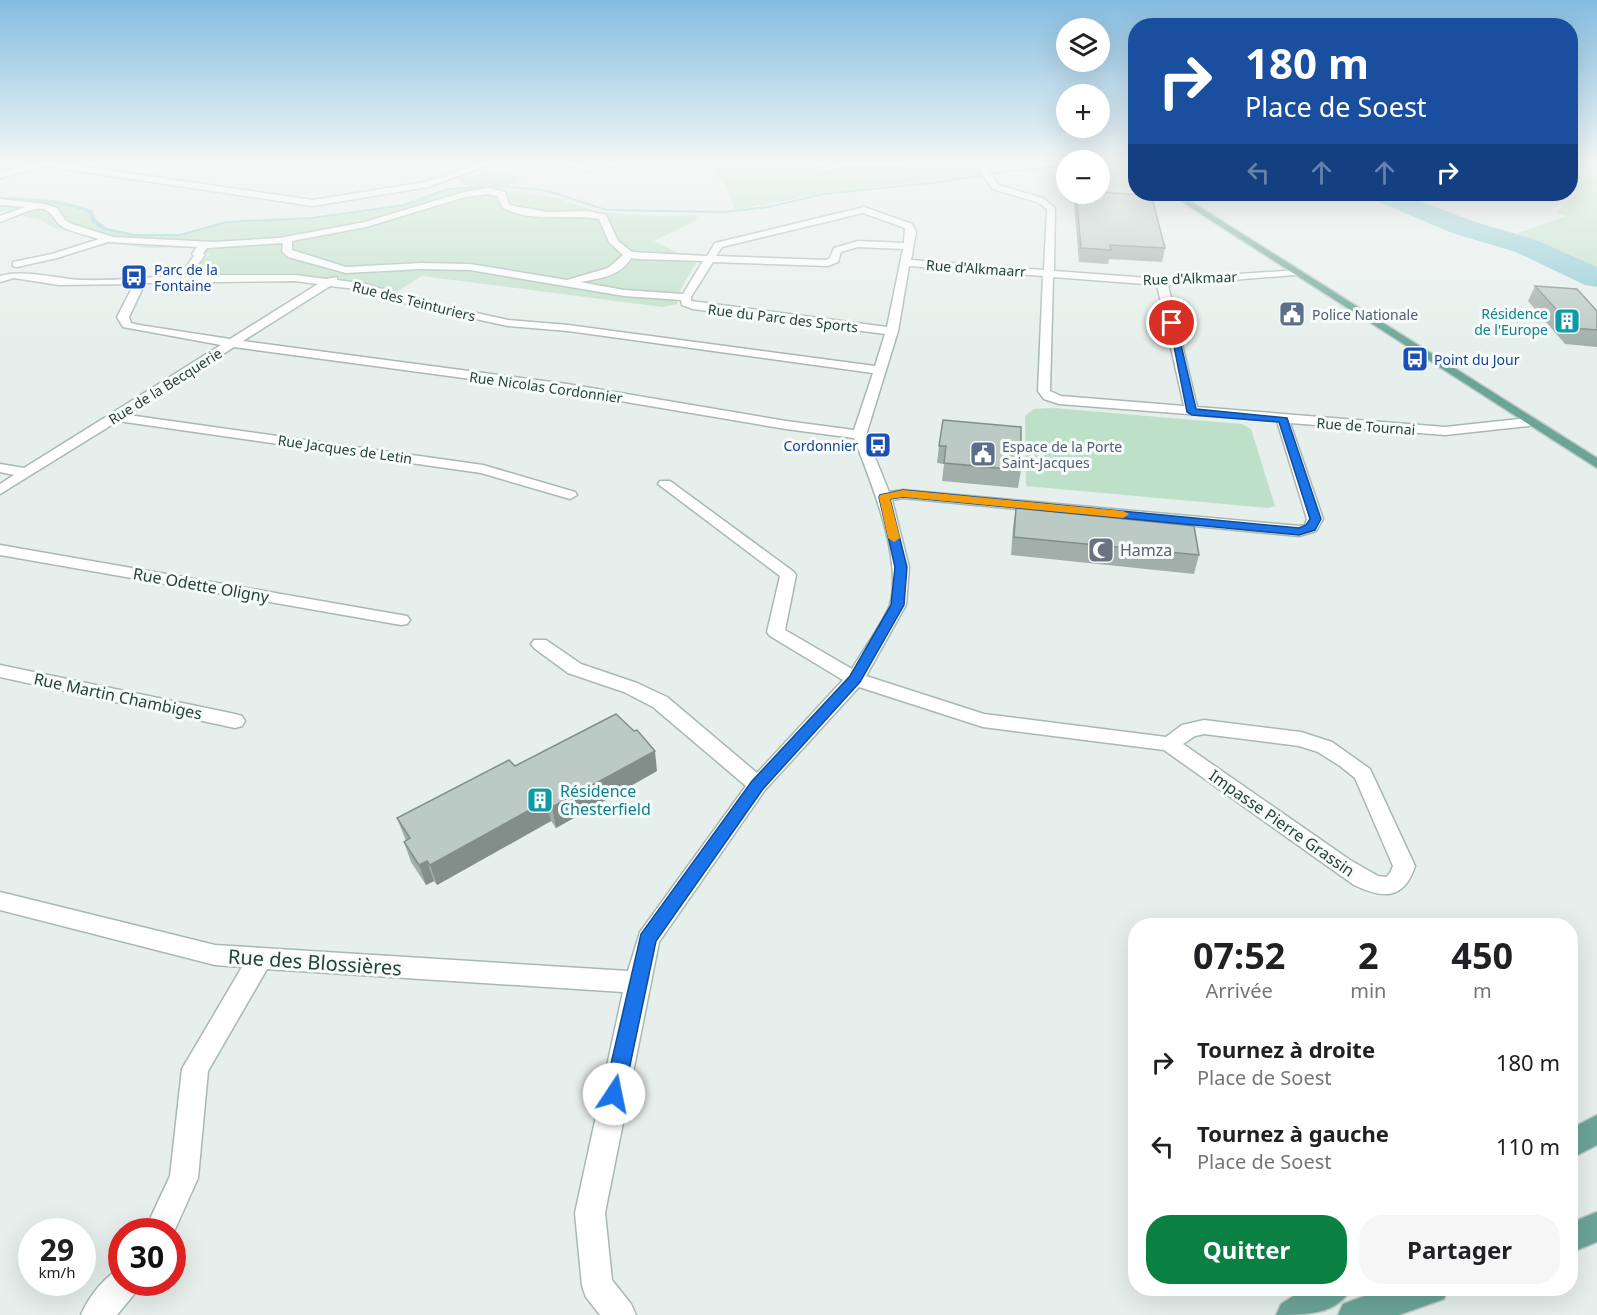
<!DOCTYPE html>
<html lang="fr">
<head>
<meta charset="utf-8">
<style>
  :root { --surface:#fff; --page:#f6f6f6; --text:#202124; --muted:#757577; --accent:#0b8043 }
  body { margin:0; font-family:"Noto Sans",sans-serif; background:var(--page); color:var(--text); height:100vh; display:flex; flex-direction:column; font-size:22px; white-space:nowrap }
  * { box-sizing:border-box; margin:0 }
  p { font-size:20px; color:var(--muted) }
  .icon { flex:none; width:33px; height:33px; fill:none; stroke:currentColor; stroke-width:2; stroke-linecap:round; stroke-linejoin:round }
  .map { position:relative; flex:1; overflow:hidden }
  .side { position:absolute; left:1128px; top:918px; width:450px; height:378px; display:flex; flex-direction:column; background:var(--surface); border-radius:24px; box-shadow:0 6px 24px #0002 }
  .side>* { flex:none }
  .banner { position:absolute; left:1128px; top:18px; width:450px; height:183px; border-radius:24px; box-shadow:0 6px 24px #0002; background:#1a4fa0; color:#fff; overflow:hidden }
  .buttons { position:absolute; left:1056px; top:18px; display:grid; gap:12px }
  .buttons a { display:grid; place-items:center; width:54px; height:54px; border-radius:50%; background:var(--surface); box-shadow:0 6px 24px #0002; font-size:30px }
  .speed { position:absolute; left:18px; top:1218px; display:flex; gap:12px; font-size:30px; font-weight:700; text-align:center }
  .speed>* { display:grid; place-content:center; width:78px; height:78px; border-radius:50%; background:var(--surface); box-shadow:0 6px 24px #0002; line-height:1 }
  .speed small { font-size:15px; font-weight:400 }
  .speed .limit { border:9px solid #d22; background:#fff; color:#111 }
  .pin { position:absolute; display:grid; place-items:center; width:51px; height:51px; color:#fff; margin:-26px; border:3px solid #fff; border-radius:50%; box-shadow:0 2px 6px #0007 }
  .me { position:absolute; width:66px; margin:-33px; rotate:11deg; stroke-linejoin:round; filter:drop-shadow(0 0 4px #0008) }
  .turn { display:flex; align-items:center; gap:21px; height:126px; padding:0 18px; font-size:27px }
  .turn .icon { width:78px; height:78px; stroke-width:2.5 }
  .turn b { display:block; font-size:42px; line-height:51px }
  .lanes { display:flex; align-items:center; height:57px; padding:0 18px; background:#0003; justify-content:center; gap:30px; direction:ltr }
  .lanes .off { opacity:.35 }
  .eta { display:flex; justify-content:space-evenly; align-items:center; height:102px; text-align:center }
  .eta b { font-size:36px; font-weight:700; line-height:42px }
  .primary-button { display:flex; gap:12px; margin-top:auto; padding:12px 18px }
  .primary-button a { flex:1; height:69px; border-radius:24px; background:var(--accent); color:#fff; font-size:24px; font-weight:700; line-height:69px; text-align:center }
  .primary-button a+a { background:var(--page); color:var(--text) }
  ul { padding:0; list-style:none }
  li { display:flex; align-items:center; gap:18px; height:84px; padding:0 18px }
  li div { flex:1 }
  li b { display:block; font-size:22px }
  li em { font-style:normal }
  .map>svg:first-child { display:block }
  .green { fill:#bfe0c8 }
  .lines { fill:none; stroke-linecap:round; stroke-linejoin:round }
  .stream { fill:#8ec9d4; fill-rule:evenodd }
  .river { fill:#8ec9d4; fill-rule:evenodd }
  .street-casing { stroke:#a8b8b2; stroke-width:3 }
  .primary-casing { stroke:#c2cac8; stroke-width:3 }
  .street { fill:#fff; fill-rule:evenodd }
  .primary { fill:#6aa596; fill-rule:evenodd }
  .wall { fill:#a1aea9 }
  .shaded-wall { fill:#838d89 }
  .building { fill:#bbcac4; stroke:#838d89; stroke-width:1.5 }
  .route { fill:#1a73e8; stroke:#114b97; stroke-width:1.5 }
  .slow { fill:#f59e0b }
  .labels { text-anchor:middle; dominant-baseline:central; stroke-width:6; stroke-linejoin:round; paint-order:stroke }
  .far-street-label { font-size:14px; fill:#24423a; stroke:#f7fbf9 }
  .far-transit-label { font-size:14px; fill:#164399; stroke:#f7fbf9; text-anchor:start }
  .far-culture-label { font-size:14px; fill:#0d838f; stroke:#f7fbf9; text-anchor:end }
  .far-service-label { font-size:14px; fill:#4e5e75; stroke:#f7fbf9; text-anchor:start }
  .worship-label { font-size:16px; fill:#5b616d; stroke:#f7fbf9; text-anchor:start }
  .street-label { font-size:16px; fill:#24423a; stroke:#f7fbf9 }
  .culture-label { font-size:16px; fill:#0d838f; stroke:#f7fbf9; text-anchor:start }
  .near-street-label { font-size:20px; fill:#24423a; stroke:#f7fbf9 }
</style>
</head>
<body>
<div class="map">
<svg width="1597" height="1315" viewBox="0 0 1597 1315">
  <rect width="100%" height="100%" fill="#e6efeb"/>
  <path class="green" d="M710,163H976L975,170L979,174L825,193L735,210L726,186L714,173Z
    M482,172L525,176L501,190L554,197L598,212L653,216L698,215L695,221L654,241L678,253L701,254L677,296V304L662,307L422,276L396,292L363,282L295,276L297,273H190L210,254H196L201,247L147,248L103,242L107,240L53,228L41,220L0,211V197L58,201L89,210L94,222L109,229L144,236H172L218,224L316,217L399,205L441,190L467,187L457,178L478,175Z
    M1578,177H1597V269L1504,238L1567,216L1556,213L1574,196L1580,180Z
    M1053,408L1242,424L1251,429L1275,506L1268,508L1026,486L1025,416L1034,409Z"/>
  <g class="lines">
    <path class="stream" d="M1100,163H1121L1100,165Z
      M1066,166V168L1008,172L939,183L824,195L768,208L724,213L606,211L548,192L500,187L449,190L405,206L311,219L226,223L180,236H134L103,230L92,222L88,212C59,202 30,201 0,199V197C31,198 62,199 92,210L96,220L107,228L134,234H180L226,221L311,217L404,204L448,188L500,185L549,190L606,209L724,211L768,206L824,193L939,181L1008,170Z"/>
    <path class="river" d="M1368,194H1402L1472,221L1536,240L1597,267V287L1585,285L1516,252L1452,233L1372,199Z"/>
    <defs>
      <path id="street" d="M34,163H59L313,200L426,182L481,163H493L428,187L313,206L43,166L0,178V173Z
        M564,163H576L587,167L628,163L587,171Z
        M844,163H908L904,165L846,167L824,171L820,169Z
        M983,163H991L988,170L998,185L1043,198L1055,208L1054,271L1162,279L1299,270L1300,272L1295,275L1168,285L1197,407L1445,427L1529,418L1536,422L1529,426L1445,435L1290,423L1323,519L1316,531L1299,536L903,498L892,500L909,567L906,605L866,676L984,714L1166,737L1182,725L1204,720L1301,732L1332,742L1370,769L1415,866C1404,900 1383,899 1354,885L1164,750L983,727L859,687L765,790L659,942L605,1213L612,1280L631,1304L636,1315H600L586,1297L582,1286L575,1213L623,992L267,969L208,1071L198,1178L172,1236V1232H144L170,1176L182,1069L242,967L215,965L0,910V892L215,945L628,971L640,932L746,786L653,707L624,692L568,673L534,648L531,644L534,640H546L581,664L637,683L667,697L757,773L843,680L770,636L767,632L780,576L658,484L660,481H670L794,572L796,575L785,630L852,669C861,653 885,620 890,605C903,559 871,482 854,438L786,429L567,392L234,347L128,415L483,465L575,492L577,495L570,499L481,473L118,421L0,494V484L14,475L0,472V464L24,468L221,345L123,327L117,317L134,284L59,285L14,278L0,282V276C26,269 55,279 82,280C114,281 147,277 179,276L194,256L192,254L197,247L108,242L57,258L17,267L13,266V262L52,254L99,239C87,235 68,232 59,224C51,216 50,207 36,209C24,211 12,218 0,222V216L25,207L0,205V199L45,204L57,208L65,220L72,224L113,237L214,242L279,238L365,222L464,192L488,188L505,192L509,204L513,206L548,212L588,211L606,215L618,241L632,252L707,256L715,243L864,207L912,224L916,232L911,260L1044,270L1047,209L1037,202L992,189L980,170ZM488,194L498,196L502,207C530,224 568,213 599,219L609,242L623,255L608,268L567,280L470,264L421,263L346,267L292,250V241L366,227L465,197ZM863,213L905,228L904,243L858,241L834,248L830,258L826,260L716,256L722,247ZM283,243L282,251L288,257L346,273L421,269L470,270L624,296L681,300L682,305L693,309L885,334L875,366L568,325L508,320L418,300L366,284L337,280V277L326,279L295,275H190L205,255L203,253L207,248ZM858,247L903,249L887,327L691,301V297L713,262L828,266L838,262L841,252ZM631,258L637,259L703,261L683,294L624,290L580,282C599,279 621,276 631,258ZM909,266L1043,276L1038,391L1044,399L1059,404L1277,421L1307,519L1305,525L1299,526L903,490L889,492L866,435L898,331ZM1053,277L1157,285L1184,406L1061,396L1050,391ZM295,281L318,284L230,339L139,325L131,323L129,317L145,283ZM330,286L365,290L411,305L508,326L568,331L873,373L854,430L786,421L567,384L243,341ZM1204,734L1299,746L1318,752L1340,766L1355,778L1393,866L1390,873L1386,877L1378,876L1350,860L1183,744L1195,736Z
        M0,545L401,615L407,616L410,620L407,624L401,625L0,555Z
        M0,665L235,714L242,716L245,721L242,726L235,728L0,677Z
        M122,1268V1282H139L135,1293L117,1315H81C88,1298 105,1275 122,1268Z"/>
      <path id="primary" d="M1124,163L1136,164V170Z
        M1170,194H1179L1597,458V468Z
        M1597,1115V1145L1570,1159V1129Z
        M1597,1212V1242L1570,1253V1223Z
        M1306,1288H1351C1338,1315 1304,1315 1276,1315L1281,1304Z
        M1386,1288H1448L1444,1299L1399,1315H1338L1343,1304Z"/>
    </defs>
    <use href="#street" class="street-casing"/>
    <use href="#primary" class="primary-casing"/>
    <use href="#street" class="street"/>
    <use href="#primary" class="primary"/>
  </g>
  <path class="wall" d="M1075,194H1100L1165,248L1162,262L1109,259L1108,264L1079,262L1074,204Z
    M1535,286L1597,311V347L1565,344L1528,301Z
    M943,420L1021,470L1018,488L942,481L944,464L937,463L939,446Z
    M1016,508L1199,555L1194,574L1011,555L1013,527Z
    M657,771L556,828L551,821L437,885L434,881L426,885L411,862L404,842L406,841L397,818Z"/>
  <path class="shaded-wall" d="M655,751L657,771L556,828L552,807Z
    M546,801L551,821L437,885L430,865Z
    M427,861L434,881L426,885L419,865Z"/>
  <path class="building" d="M1100,192L1143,195L1152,198L1165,248L1110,245L1111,250L1081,248L1076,194H1100Z
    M1535,286L1577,289L1597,311V330L1573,328Z
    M943,420L1021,427V470L944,463L946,446H939Z
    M1016,508L1194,526L1199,555L1014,537Z
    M616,714L634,731L637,730L655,751L552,807L546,801L430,865L427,861L419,865L404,842L410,838L397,818L509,760L515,766Z"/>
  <linearGradient id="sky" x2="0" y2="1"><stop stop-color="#84bce0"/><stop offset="0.47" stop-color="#f4f8f6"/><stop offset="1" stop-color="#f4f8f6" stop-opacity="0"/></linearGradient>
  <rect width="1597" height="347" fill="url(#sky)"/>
  <path class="route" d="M1169,321L1176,323L1196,409L1287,418L1321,519L1315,530L1299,535L903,497L890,499L907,567L904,605L860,682L763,789L656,941L624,1094L621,1100L614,1103L607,1100L604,1094L641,934L752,781L850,676L891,605L895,567L879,497L880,495L903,490L1299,528L1306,525L1310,519L1279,422L1192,415L1187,412Z"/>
  <path class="slow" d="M903,490L1123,511L1129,514L1123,518L903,497L890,499L900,538L894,542L888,538L879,497L880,495Z"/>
  <defs>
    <symbol id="bus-square" viewBox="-11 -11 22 22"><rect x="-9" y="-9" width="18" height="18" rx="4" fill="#1a4fb4" stroke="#f7fbf9"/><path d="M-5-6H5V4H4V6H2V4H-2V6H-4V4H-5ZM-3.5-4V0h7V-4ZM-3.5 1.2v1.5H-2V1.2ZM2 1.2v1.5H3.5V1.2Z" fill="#fff"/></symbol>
    <symbol id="civic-square" viewBox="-11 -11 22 22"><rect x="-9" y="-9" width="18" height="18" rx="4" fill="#5c6f8a" stroke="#f7fbf9"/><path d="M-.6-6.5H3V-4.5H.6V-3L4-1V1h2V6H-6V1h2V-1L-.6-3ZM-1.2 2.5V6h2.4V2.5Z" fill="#fff"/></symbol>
    <symbol id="building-square" viewBox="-11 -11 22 22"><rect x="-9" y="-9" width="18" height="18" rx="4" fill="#0f9aa8" stroke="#f7fbf9"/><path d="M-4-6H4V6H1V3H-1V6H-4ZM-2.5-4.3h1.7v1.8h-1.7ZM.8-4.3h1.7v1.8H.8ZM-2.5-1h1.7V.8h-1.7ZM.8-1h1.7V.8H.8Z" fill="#fff"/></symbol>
    <symbol id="mosque-square" viewBox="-11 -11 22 22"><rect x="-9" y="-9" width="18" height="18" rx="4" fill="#6b7280" stroke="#f7fbf9"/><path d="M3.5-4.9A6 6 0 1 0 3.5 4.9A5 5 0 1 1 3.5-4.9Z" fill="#fff"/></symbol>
  </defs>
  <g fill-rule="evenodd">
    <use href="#bus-square" x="119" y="262" width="30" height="30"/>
    <use href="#civic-square" x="1277" y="299" width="30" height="30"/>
    <use href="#building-square" x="1552" y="306" width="30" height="30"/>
    <use href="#bus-square" x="1400" y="344" width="30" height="30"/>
    <use href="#bus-square" x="863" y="430" width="30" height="30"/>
    <use href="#civic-square" x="968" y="439" width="30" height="30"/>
    <use href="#mosque-square" x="1086" y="535" width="30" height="30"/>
    <use href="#building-square" x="525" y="785" width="30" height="30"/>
  </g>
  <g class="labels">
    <g class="far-street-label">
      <text transform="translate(976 268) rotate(4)">Rue d'Alkmaarr</text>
      <text transform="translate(1190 278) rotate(-2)">Rue d'Alkmaar</text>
      <text transform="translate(414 301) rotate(14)">Rue des Teinturiers</text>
      <text transform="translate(783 318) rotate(7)">Rue du Parc des Sports</text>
      <text transform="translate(165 386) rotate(-32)">Rue de la Becquerie</text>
      <text transform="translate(546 387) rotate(8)">Rue Nicolas Cordonnier</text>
      <text transform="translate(1366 426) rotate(4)">Rue de Tournai</text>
      <text transform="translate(345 449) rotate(8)">Rue Jacques de Letin</text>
    </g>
    <g class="far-transit-label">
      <text x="154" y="269">Parc de la<tspan x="154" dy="16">Fontaine</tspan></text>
      <text x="1434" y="359">Point du Jour</text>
      <text x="858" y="445" text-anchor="end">Cordonnier</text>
    </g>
    <g class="far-culture-label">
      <text x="1548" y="313">Résidence<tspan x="1548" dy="16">de l'Europe</tspan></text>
    </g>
    <g class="far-service-label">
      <text x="1312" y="314">Police Nationale</text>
      <text x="1002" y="446">Espace de la Porte<tspan x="1002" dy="16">Saint-Jacques</tspan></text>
    </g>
    <g class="worship-label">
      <text x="1120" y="550">Hamza</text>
    </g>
    <g class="street-label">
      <text transform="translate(201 585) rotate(10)">Rue Odette Oligny</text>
      <text transform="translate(118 696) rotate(12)">Rue Martin Chambiges</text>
      <text transform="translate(1282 823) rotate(35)">Impasse Pierre Grassin</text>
    </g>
    <g class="culture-label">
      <text x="560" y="791">Résidence<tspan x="560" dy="18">Chesterfield</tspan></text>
    </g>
    <g class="near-street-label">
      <text transform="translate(315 962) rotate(4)">Rue des Blossières</text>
    </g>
  </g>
</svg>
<div class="buttons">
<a><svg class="icon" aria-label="layers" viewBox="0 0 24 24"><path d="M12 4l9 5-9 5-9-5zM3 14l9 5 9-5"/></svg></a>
<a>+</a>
<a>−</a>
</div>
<div class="speed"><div>29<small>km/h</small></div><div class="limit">30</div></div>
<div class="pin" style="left:1172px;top:323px;background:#d93025"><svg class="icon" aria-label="arrive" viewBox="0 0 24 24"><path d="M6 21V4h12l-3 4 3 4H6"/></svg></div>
<svg class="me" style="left:614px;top:1094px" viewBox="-20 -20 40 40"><circle r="19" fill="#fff"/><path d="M0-13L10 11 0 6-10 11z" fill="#1a73e8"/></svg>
<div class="banner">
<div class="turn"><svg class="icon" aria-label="right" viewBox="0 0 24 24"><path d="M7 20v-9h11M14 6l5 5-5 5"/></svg><div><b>180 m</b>Place de Soest</div></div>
<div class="lanes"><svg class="icon off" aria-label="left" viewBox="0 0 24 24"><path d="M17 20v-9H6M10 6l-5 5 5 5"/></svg><svg class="icon off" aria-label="ahead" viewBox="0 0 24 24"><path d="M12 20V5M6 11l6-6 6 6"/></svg><svg class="icon off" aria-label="ahead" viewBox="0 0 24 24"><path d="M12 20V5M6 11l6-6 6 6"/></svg><svg class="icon" aria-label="right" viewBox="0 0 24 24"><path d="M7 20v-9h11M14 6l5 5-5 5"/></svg></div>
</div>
<section class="side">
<div class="eta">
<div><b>07:52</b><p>Arrivée</p></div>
<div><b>2</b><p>min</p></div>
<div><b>450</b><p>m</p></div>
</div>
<ul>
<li><svg class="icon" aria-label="right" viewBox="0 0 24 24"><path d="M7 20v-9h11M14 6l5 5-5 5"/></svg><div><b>Tournez à droite</b><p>Place de Soest</p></div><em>180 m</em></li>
<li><svg class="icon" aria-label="left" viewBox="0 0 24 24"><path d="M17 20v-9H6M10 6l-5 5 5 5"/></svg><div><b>Tournez à gauche</b><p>Place de Soest</p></div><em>110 m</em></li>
</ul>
<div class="primary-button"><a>Quitter</a><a>Partager</a></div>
</section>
</div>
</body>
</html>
